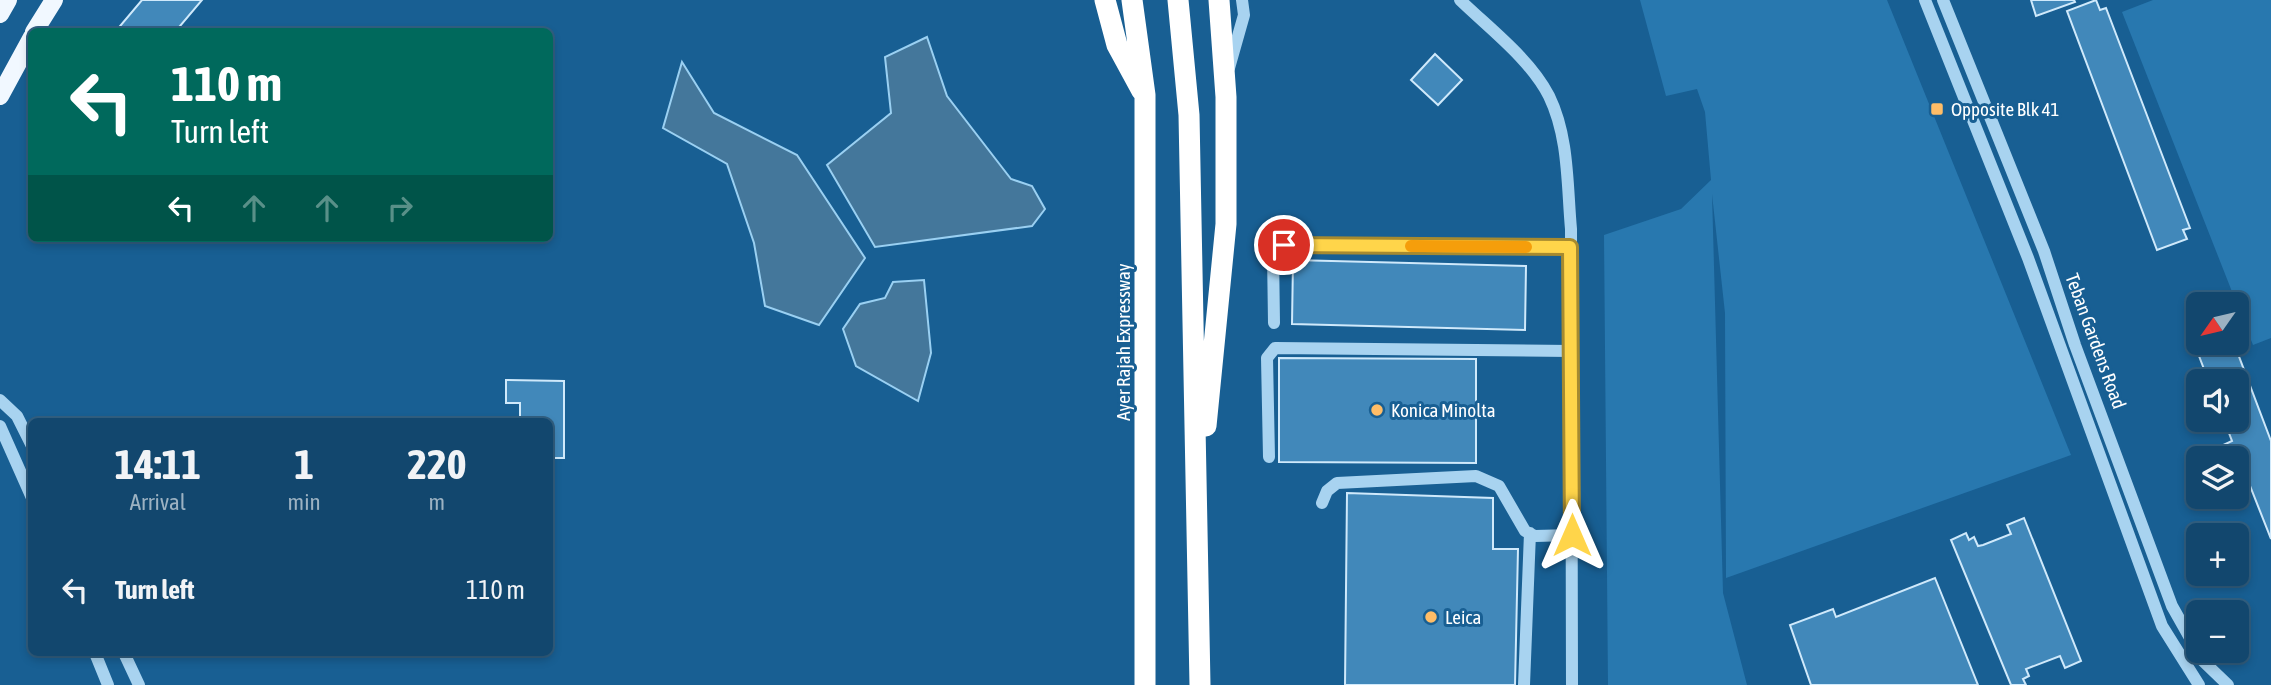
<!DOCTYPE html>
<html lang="en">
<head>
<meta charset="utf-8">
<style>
  :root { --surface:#12476e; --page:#1f5176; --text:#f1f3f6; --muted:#9cb2c2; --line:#315f81 }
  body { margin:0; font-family:"Asap Condensed",sans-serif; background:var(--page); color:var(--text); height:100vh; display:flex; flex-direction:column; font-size:26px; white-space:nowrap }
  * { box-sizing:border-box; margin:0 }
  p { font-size:23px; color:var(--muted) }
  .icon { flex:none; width:38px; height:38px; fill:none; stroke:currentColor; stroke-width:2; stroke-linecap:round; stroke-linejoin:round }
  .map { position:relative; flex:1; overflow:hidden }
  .drawer { position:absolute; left:28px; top:418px; width:525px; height:238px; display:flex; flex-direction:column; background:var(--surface); border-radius:10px; box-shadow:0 4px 10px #0003,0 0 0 2px var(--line) }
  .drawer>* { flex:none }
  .guide { position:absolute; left:28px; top:28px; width:525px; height:214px; border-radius:10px; box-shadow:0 4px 10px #0003,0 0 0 2px var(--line); background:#00695c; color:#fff; overflow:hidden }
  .needle { width:46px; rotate:236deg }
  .buttons { position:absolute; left:2186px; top:292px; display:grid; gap:14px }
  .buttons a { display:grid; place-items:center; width:63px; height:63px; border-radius:10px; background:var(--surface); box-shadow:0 4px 10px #0003,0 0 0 2px var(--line); font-size:35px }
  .pin { position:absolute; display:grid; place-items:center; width:60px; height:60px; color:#fff; margin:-30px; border:4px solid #fff; border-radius:50%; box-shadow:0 2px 7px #0007 }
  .me { position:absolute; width:77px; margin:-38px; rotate:0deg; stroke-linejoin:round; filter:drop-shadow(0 0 5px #0008) }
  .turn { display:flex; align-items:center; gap:24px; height:147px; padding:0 28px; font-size:32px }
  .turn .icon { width:91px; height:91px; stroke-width:2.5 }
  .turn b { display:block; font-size:49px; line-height:60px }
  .lanes { display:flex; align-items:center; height:66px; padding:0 28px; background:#0003; justify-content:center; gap:35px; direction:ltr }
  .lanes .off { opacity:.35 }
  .eta { display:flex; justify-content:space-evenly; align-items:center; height:119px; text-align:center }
  .eta b { font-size:42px; font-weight:700; line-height:49px }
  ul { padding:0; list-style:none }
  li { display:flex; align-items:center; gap:21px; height:105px; padding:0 28px }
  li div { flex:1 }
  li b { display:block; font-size:26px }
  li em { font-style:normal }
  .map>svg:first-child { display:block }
  .green { fill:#2878af }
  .water { fill:#44779b; stroke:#9ad0f2; stroke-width:2 }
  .building { fill:#4188ba; stroke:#cfe9fb; stroke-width:2 }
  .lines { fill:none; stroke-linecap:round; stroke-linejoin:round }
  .minor { stroke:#a8d3f0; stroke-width:12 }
  .major { stroke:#f1f8ff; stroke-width:18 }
  .highway { stroke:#fff; stroke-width:21 }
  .route-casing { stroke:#a68a30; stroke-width:18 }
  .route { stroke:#ffd54a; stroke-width:12 }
  .slow { stroke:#f59e0b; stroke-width:12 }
  .poi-dot { fill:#ffbd67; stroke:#185f93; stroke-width:2.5 }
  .labels { text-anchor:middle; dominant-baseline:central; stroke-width:6; stroke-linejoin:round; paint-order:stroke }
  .poi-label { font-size:19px; fill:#fff; stroke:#185f93; text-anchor:start }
  .street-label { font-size:19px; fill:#fff; stroke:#185f93 }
</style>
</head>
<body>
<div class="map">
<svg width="2271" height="685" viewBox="0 0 2271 685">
  <rect width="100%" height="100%" fill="#185f93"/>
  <path class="green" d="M1640,0H1887L2071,455L1726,578L1725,313L1712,194L1723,593L1747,685H1608L1604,235L1681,209L1711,180L1705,112L1697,89L1666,96Z
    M2153,0H2271V338L2253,345L2122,12Z"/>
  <path class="water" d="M927,37L947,96L1011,179L1032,186L1045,209L1032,226L875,247L827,165L891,113L885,57Z
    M682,62L714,113L797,155L865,258L819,325L765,306L754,243L727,164L663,128Z
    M924,280L931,353L918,401L856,366L843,329L860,304L885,298L893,282Z"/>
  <path class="building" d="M142,0H202L175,32H115Z
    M2031,0H2074L2075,2L2036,16Z
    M2096,0L2100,10L2106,8L2190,228L2183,230L2187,239L2157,250L2067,11Z
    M1435,54L1462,80L1438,105L1411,80Z
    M1293,260L1526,266L1525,330L1292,324Z
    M2194,343H2233L2238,354L2271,441V539L2239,458H2226L2221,446L2232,441L2224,420H2236V382H2209Z
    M1279,358L1476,359V463L1279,462Z
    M506,380L564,381V458H550V422H520V403H506Z
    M1347,493L1493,498V549H1518L1515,685H1345Z
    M2024,518L2081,661L2065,668L2060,656L2026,669L2029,676L2023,679L2026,685H2011L1951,540L1966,533L1969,540L1974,537L1978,546L1983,545L2011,534L2007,525Z
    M1935,578L1978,685H1811L1790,625L1833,609L1836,617Z"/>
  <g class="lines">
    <path class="minor" d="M1460,0C1490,29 1530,59 1549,96C1569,137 1567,185 1571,229L1572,685
      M1925,0L2028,258L2162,626L2199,685
      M1943,0L2044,251L2075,345L2172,606L2203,661L2228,685
      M1229,68L1244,15L1242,0
      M1274,323L1273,253L1284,245L1570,247
      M0,400L17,416L32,446
      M0,426L32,498
      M1269,457L1267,358L1275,348L1571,351
      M1322,503L1327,491L1337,483L1476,476L1499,486L1525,531L1535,536L1572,535
      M95,653L108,685
      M124,653L139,685
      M1524,685L1530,533"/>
    <path class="major" d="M0,14L8,0
      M34,32L54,0
      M0,96L32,37"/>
    <path class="highway" d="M1105,0L1117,45L1142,91
      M1132,0L1145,95V685
      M1178,0L1189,115L1200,685
      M1206,426L1226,224V97L1219,0"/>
  </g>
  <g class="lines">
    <defs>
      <path id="route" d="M1284,245L1570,247L1572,535"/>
    </defs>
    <use href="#route" class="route-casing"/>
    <use href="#route" class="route"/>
    <path class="slow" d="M1411,246L1526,247"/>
  </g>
  <g class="poi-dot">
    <rect x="1930" y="102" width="14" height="14" rx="3.5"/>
    <circle cx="1377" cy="410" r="7"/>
    <circle cx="1431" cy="617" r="7"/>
  </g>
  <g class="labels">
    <g class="poi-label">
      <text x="1951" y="109">Opposite Blk 41</text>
      <text x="1391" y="410">Konica Minolta</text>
      <text x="1445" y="617">Leica</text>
    </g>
    <g class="street-label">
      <text transform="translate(2096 341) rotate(70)">Teban Gardens Road</text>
      <text transform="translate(1123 342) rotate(-90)">Ayer Rajah Expressway</text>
    </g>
  </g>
</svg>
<div class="buttons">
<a><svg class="needle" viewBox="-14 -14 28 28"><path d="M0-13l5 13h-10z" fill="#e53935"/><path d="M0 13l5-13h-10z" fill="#9cb2c2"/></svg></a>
<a><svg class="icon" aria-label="sound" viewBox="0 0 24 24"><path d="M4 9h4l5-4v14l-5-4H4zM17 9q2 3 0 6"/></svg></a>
<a><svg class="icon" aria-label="layers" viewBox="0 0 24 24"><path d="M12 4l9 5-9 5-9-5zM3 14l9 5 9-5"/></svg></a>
<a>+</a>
<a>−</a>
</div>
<div class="pin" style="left:1284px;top:245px;background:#d93025"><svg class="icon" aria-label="arrive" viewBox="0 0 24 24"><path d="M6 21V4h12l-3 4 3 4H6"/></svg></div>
<svg class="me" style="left:1572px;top:535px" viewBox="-20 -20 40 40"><path d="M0-17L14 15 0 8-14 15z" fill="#ffd54a" stroke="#fff" stroke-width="4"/></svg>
<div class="guide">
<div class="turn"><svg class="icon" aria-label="left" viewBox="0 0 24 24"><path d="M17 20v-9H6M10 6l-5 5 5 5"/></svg><div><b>110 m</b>Turn left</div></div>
<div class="lanes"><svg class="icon" aria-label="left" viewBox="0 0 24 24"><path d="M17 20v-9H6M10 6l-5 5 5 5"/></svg><svg class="icon off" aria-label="ahead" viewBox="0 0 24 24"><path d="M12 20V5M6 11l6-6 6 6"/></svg><svg class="icon off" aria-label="ahead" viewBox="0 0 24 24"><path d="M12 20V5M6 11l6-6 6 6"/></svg><svg class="icon off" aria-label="right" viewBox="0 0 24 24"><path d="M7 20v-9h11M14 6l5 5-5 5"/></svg></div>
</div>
<section class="drawer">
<div class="eta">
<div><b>14:11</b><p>Arrival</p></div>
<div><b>1</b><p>min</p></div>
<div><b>220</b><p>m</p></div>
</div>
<ul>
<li><svg class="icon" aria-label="left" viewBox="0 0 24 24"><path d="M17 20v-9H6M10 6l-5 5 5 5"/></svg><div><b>Turn left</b></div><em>110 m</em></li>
</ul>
</section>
</div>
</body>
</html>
